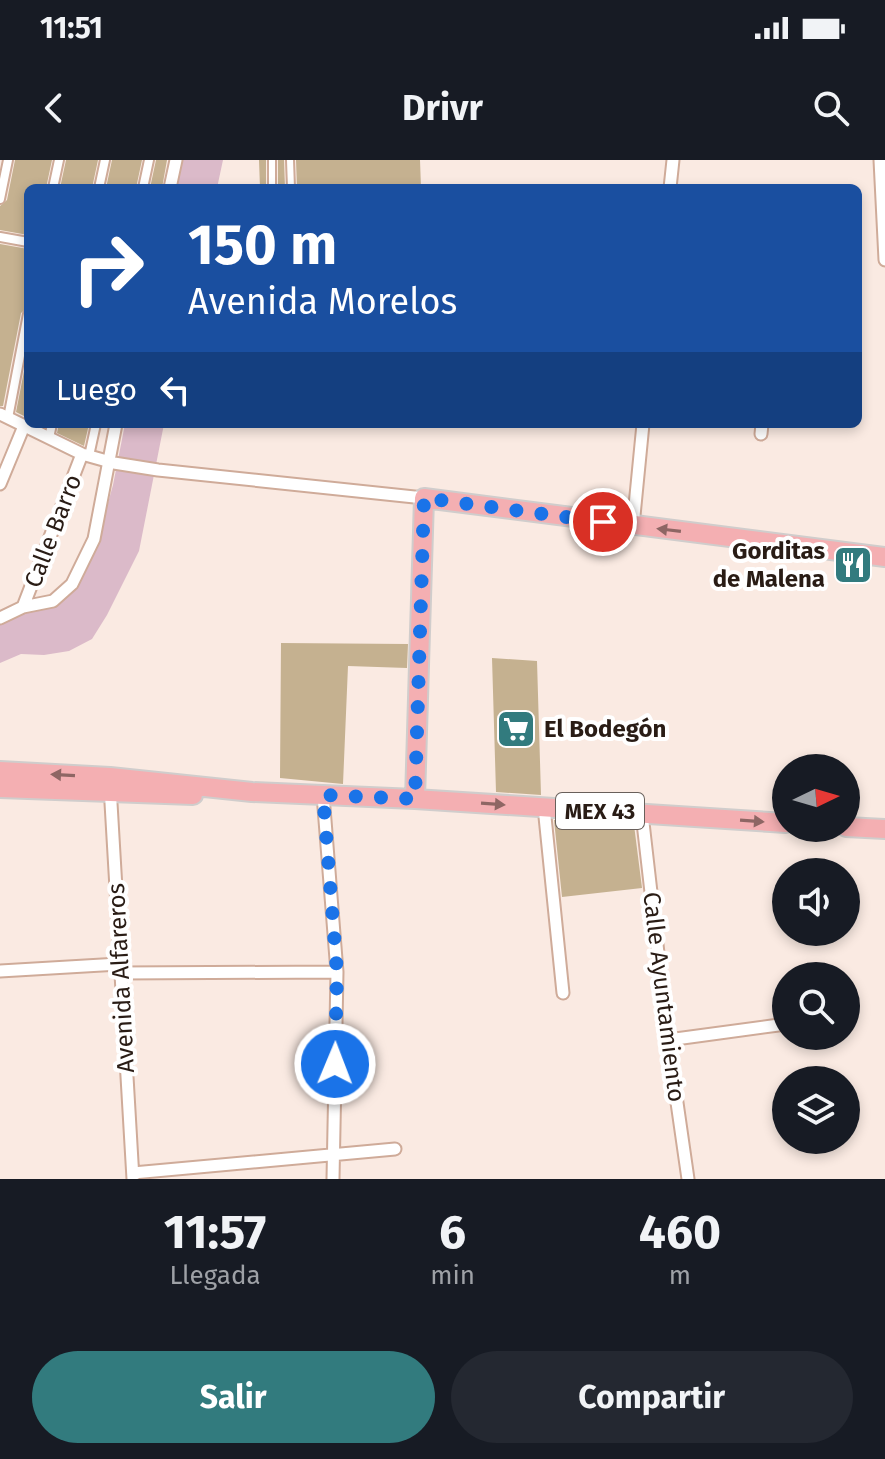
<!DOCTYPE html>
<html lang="es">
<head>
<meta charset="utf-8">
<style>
  :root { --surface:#171b24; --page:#242831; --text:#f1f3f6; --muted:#9ea1a6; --accent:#327b7e }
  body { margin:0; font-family:"Fira Sans",sans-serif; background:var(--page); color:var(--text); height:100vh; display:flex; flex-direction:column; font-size:30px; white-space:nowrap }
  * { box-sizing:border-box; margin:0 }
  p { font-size:26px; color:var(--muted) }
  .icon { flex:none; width:44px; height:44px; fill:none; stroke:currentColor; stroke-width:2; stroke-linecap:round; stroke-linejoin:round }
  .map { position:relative; height:1019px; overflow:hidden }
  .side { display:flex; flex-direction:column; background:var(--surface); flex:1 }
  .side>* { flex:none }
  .hud { position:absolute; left:24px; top:24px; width:838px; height:244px; border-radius:12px; box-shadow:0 4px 12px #0003; background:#1a4fa0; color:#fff; overflow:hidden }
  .needle { width:52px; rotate:85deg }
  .buttons { position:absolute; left:772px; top:594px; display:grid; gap:16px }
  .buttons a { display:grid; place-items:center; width:88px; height:88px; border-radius:50%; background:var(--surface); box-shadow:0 4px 12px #0003; font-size:40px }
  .pin { position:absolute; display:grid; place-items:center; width:68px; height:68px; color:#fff; margin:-34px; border:4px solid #fff; border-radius:50%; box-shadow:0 2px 8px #0007 }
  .me { position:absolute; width:88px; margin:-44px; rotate:1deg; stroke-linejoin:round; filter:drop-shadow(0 0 6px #0008) }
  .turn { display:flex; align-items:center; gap:28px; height:168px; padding:0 32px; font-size:36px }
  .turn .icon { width:104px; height:104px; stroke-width:2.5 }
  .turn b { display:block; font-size:56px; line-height:68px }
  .then { display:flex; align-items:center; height:76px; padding:0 32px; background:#0003; gap:16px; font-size:30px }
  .eta { display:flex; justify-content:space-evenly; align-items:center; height:136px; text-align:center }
  .eta b { font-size:48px; font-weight:700; line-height:56px }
  .action { display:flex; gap:16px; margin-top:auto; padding:16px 32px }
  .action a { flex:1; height:92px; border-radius:48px; background:var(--accent); color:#fff; font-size:32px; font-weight:700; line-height:92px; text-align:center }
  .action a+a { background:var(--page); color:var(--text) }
  .status { display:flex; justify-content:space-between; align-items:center; height:56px; padding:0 40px; background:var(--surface); direction:ltr }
  .status svg { height:22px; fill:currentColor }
  header { display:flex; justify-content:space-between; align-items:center; height:104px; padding:0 32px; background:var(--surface); font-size:36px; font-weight:700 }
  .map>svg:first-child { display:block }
  .water { fill:#dbbac9 }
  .building { fill:#c5b190 }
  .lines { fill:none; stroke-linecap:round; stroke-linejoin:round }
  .service-casing { stroke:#cfab99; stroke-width:10 }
  .pedestrian-casing { stroke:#cfab99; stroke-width:12 }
  .minor-casing { stroke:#cfab99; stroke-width:15 }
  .primary-casing { stroke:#d0cdcc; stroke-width:22 }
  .service { stroke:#fff; stroke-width:6 }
  .pedestrian { stroke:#fff; stroke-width:8 }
  .minor { stroke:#fff; stroke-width:11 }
  .primary { stroke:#f4afb2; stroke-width:18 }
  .oneway { fill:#8e6664 }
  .route { stroke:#1a73e8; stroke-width:14; stroke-dasharray:0 25.2 }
  .labels { text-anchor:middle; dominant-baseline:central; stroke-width:8; stroke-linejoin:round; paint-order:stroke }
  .shield { fill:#fff; stroke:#69605b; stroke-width:2 }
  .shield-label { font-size:22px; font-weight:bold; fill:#291c15 }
  .street-label { font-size:24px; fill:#291c15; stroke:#fff }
  .poi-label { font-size:24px; font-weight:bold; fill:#291c15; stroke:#fff; text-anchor:end }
</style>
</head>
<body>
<div class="status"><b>11:51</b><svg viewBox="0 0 49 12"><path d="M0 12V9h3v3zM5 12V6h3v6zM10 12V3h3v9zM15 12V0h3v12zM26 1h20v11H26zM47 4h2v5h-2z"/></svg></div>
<header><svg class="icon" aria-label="back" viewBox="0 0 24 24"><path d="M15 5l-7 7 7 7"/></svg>Drivr<svg class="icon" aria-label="search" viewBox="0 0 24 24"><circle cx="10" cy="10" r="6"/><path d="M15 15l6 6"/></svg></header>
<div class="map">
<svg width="885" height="1019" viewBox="0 0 885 1019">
  <rect width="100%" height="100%" fill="#faeae2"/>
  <path class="water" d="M177,0H223L217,28H171Z
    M125,264H164L139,391L107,455L92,479L69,491L44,495L21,494L0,503V461L24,450L53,444L98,379L113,325Z"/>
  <path class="building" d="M15,0H52L46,28H28V75L0,70V46L7,40Z
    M66,0H98L92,28H60Z
    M112,0H142L136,28H106Z
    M156,0H167L162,28H150Z
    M259,0H266V28H260Z
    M278,0H284L285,28H278Z
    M296,0H420L421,28H297Z
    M0,84L28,89V147L21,153L3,246H0Z
    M28,191V258L16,252Z
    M59,264H89L84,286L57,273Z
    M281,483L408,484L407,508L348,506L343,624L280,618Z
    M492,498L537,501L541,635L496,632Z
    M554,660L634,665L642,728L562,737Z"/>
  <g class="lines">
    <defs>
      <path id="service" d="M272,0V28
        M290,0L291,28"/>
      <path id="pedestrian" d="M53,28L59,0
        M99,28L105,0
        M143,28L149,0
        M0,39L8,0
        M0,77L28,82
        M8,258L28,154
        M49,278L52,264
        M89,296L96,264"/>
      <path id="minor" d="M880,0L885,100
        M170,28L176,0
        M670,28L673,0
        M0,254L82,294L114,303L158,310L424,338
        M761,274L762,264
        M0,324L24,266
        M633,366L643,264
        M23,447L82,294
        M0,458L23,447L53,441L72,424L94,379L116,264
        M110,626L133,1019
        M323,635L337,812L333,1019
        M544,647L563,833
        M642,654L668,880L688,1019
        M0,811L119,804
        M120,813L337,812
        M668,880L786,864
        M133,1013L395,989"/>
      <path id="primary" d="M0,611L110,617L252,632L415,639L786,663
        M0,628L193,635
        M415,639L424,338L885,397
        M846,667L885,669"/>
    </defs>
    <use href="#service" class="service-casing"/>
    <use href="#pedestrian" class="pedestrian-casing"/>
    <use href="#minor" class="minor-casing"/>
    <use href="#primary" class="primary-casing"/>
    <use href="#service" class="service"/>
    <use href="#pedestrian" class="pedestrian"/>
    <use href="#minor" class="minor"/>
    <use href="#primary" class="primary"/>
  </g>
  <defs><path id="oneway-solid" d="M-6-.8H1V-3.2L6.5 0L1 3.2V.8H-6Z" transform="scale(2)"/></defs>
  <g class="oneway">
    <use href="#oneway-solid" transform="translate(669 370) rotate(-173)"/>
    <use href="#oneway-solid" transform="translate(63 615) rotate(-177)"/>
    <use href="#oneway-solid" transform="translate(493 644) rotate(4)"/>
    <use href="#oneway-solid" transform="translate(752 661) rotate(4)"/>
  </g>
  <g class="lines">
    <path class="route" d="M335,904L337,812L323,635L415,639L424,338L603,362"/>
  </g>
  <defs>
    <symbol id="restaurant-square" viewBox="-11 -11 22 22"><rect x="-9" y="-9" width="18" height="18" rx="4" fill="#327b7e" stroke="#fff"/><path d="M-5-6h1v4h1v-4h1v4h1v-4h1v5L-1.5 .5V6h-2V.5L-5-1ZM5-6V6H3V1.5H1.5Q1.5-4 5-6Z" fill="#fff"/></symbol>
    <symbol id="supermarket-square" viewBox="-11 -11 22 22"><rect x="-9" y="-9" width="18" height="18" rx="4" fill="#327b7e" stroke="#fff"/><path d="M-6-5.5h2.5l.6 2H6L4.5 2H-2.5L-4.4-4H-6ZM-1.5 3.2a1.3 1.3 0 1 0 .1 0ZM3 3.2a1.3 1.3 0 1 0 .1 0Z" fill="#fff"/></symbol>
  </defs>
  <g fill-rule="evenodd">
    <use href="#restaurant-square" x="831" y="383" width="44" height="44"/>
    <use href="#supermarket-square" x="494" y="547" width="44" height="44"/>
  </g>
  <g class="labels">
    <rect class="shield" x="556" y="633" width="88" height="36" rx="6"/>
    <g class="shield-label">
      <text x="600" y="651">MEX 43</text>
    </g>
    <g class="street-label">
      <text transform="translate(53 371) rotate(-69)">Calle Barro</text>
      <text transform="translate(121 818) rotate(-93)">Avenida Alfareros</text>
      <text transform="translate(664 837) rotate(83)">Calle Ayuntamiento</text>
    </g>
    <g class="poi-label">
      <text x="825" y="391">Gorditas<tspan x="825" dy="28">de Malena</tspan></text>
      <text x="544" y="569" text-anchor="start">El Bodegón</text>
    </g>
  </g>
</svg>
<div class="buttons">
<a><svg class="needle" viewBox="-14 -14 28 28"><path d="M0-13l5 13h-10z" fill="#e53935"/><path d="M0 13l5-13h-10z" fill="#9ea1a6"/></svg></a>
<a><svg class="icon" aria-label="sound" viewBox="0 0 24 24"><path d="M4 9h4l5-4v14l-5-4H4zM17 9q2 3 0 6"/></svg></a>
<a><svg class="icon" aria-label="search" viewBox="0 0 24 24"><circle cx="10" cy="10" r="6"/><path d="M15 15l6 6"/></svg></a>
<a><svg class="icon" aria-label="layers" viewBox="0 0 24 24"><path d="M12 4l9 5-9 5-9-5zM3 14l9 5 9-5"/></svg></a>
</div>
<div class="pin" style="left:603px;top:362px;background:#d93025"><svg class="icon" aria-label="arrive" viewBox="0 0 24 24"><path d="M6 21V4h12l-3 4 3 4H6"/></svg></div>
<svg class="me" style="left:335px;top:904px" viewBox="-20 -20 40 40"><circle r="17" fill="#1a73e8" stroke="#fff" stroke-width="3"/><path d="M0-11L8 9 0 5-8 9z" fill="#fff"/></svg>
<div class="hud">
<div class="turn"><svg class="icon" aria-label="right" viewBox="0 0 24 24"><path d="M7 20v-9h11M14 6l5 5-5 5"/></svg><div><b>150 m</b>Avenida Morelos</div></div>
<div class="then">Luego<svg class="icon" aria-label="left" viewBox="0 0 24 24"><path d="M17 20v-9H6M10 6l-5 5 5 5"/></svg></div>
</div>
</div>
<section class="side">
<div class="eta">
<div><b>11:57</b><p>Llegada</p></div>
<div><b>6</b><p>min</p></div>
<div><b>460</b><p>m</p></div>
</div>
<div class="action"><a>Salir</a><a>Compartir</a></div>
</section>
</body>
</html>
